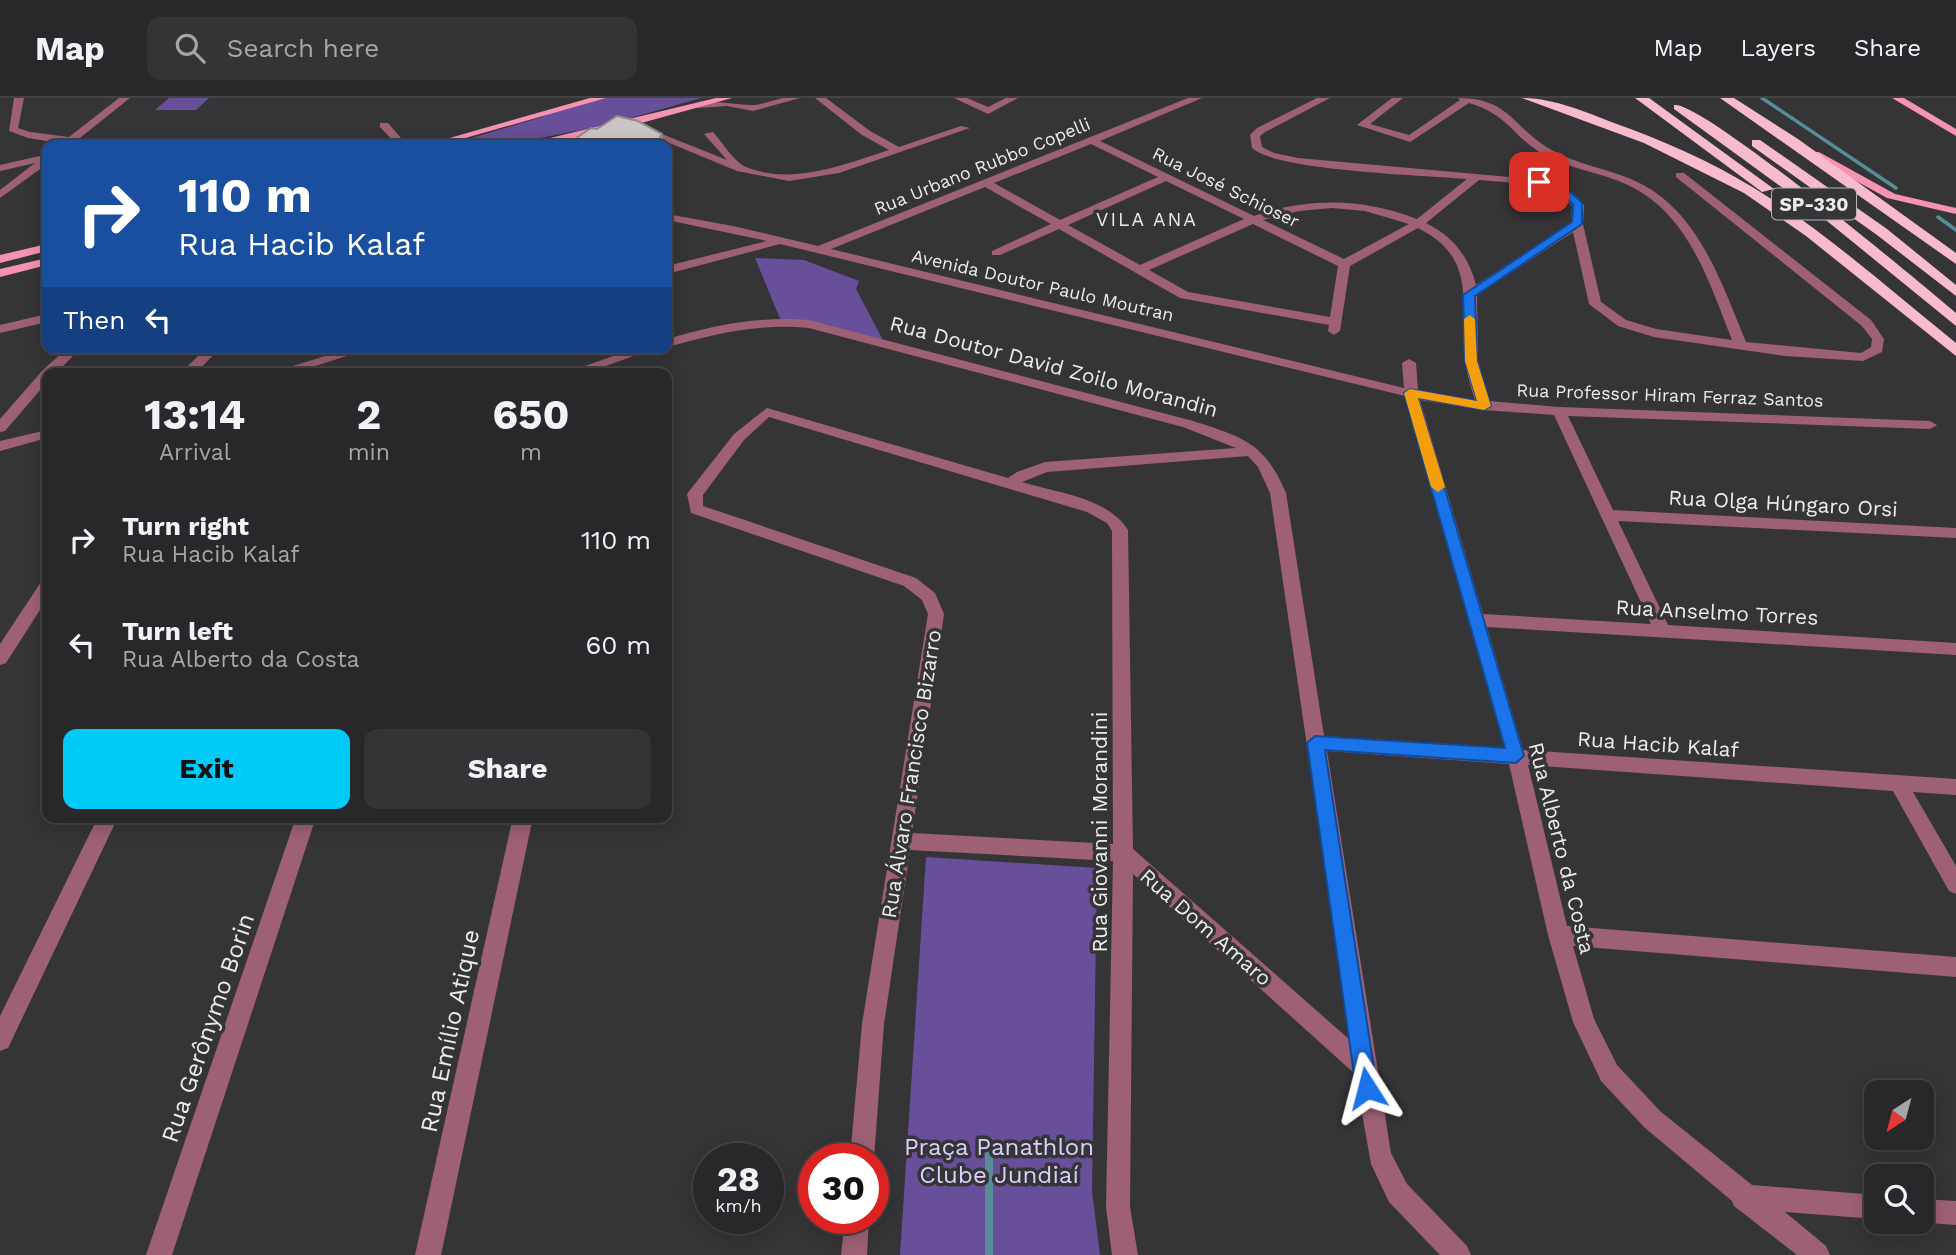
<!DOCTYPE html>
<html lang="en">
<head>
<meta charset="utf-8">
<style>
  :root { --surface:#28282a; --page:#343436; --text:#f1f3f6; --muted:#a5a6a8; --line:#444447; --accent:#00cbf8 }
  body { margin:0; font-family:"Work Sans",sans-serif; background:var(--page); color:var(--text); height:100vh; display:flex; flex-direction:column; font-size:26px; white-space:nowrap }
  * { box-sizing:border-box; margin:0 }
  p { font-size:23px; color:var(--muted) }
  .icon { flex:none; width:38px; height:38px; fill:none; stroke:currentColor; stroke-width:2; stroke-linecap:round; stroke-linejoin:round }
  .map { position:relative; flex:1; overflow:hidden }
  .sheet { position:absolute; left:42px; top:270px; width:630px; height:455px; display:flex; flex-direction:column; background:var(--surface); border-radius:14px; box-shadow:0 4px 18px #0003,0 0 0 2px var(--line) }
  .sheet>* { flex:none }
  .guide { position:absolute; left:42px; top:42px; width:630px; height:214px; border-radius:14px; box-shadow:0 4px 18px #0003,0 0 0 2px var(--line); background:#1a4fa0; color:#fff; overflow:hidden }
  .needle { width:46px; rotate:216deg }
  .buttons { position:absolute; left:1864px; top:982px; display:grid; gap:14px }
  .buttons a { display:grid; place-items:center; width:70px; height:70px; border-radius:14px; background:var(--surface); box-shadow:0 4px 18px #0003,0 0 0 2px var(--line); font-size:35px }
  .speed { position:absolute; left:693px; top:1045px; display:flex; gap:14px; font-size:35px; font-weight:700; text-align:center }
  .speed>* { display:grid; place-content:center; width:91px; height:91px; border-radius:50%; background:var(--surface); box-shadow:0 4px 18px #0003,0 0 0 2px var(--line); line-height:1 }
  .speed small { font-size:18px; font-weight:400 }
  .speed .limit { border:10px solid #d22; background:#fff; color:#111 }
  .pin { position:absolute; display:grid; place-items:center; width:60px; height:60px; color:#fff; margin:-30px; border-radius:14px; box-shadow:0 4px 10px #0006 }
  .me { position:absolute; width:77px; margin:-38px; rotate:351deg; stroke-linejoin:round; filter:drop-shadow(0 0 5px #0008) }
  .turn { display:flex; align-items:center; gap:24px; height:147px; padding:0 21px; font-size:32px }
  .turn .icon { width:91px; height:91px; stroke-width:2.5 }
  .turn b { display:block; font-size:49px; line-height:60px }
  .then { display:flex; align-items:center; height:66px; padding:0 21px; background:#0003; gap:14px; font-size:26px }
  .eta { display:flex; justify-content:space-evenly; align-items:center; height:119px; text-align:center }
  .eta b { font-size:42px; font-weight:700; line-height:49px }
  .action { display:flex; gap:14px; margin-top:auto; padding:14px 21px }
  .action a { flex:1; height:80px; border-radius:14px; background:var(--accent); color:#111; font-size:28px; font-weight:700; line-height:80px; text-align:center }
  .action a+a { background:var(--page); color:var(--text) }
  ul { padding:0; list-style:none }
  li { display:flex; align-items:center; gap:21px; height:105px; padding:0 21px }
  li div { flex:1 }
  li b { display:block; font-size:26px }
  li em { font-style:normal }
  header { display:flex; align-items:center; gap:42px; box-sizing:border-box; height:98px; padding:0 35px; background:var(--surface); border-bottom:2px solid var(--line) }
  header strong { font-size:33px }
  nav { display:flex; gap:38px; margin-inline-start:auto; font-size:24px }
  .search { width:490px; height:63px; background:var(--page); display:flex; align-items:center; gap:18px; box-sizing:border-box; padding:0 24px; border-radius:14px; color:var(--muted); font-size:26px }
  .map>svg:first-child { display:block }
  .green { fill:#684f99 }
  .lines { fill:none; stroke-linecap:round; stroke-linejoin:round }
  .stream-far1 { stroke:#578d97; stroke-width:3.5 }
  .stream { stroke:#578d97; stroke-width:8 }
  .minor { fill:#9e6174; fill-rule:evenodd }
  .major { fill:#f692b2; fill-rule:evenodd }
  .highway { fill:#f8bbcc; fill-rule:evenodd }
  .shaded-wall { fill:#8e8b8a }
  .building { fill:#cbc6c5; stroke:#8e8b8a; stroke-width:2 }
  .route { fill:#1a73e8; stroke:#114b97; stroke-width:2 }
  .slow { fill:#f59e0b }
  .labels { text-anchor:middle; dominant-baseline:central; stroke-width:7; stroke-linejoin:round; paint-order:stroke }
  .far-street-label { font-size:18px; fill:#ecebed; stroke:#353538 }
  .shield { fill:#353538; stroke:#b5b4b7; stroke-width:2 }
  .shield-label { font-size:19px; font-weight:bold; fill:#ecebed }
  .far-neighbourhood-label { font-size:19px; letter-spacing:2px; fill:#ecebed; stroke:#353538 }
  .street-label { font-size:21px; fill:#ecebed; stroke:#353538 }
  .near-street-label { font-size:24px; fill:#ecebed; stroke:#353538 }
  .near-park-label { font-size:24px; fill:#dbd0fc; stroke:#353538 }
</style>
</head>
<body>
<header>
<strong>Map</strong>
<div class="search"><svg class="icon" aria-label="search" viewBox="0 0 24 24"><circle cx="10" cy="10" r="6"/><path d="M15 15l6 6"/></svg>Search here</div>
<nav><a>Map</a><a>Layers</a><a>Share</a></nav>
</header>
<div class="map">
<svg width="1956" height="1157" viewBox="0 0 1956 1157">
  <rect width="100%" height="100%" fill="#353538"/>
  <path class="green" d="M169,0H209L196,12H155Z
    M603,0H701L602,28L504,47H448L542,19L555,12Z
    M755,160L804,162L859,183L856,191L884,244L781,223Z
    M926,759L1097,770L1092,1093L1100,1157H900Z"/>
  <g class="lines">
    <path class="stream-far1" d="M1762,0L1896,90
      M1938,119L1956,132"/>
    <path class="stream" d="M989,1046V1157"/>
    <path class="minor" d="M14,0H24L18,30L30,34L69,39L119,0H130L71,47L28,40L9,33Z
      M783,0H800L753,13L727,8L698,10L693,7C712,0 735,8 755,7C764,6 774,2 783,0Z
      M815,0H826L870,33L899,49L961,28L970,30L839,75L789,83L737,73L638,32L647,30L727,62L704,36L713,34C722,44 734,64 746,69C793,88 845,66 889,52L862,37Z
      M954,0H967L988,9L1006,0H1018L988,16Z
      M1188,0H1202L1100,43L1254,118C1308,99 1364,100 1417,121L1467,81C1425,77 1277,73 1252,50L1250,37L1257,30L1317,0H1330L1265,34L1260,38L1262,49L1274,55L1298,60L1543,82L1572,95L1584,107L1583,126L1601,204L1626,222L1656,231L1732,242C1709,184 1689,116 1628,87C1600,74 1569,71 1543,56C1512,38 1509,17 1469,5L1410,44L1357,27L1392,0H1403L1370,26L1409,37L1460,2L1458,0C1509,0 1512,28 1548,50C1574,66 1606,70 1633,82C1698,110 1721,184 1746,244L1861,255L1871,249L1872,241L1862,228L1676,79V75H1684L1871,222L1884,241L1882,254L1863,263L1785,258L1654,239L1618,228L1589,206L1573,134L1477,197L1478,262L1489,303L1559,309L1930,323L1937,327L1930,331L1568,318L1613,412L1956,430V440L1618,423L1668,527L1956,545V557L1487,529L1523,652L1956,681V697L1913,694L1956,768V796L1949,793L1893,693L1528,667L1567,828L1956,859V879L1573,848L1594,921L1617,967L1660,1013L1752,1087L1876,1097V1121L1785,1114L1826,1148L1830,1157H1797L1734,1108L1732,1103L1644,1029L1601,983L1573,924L1548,837L1509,666L1327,653L1391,1055L1407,1086L1467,1148L1471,1157H1440L1389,1104L1371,1066L1355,976L1133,776L1130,1109L1138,1157H1112L1106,1109L1113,763L910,752L884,926L874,1060H850L862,926L928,516L922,502L904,488L691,415L687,396L734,336L767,310L1008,380L1017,374L1045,364L1236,350L1183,329L809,230C758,225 716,236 667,249V241C715,227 759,218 809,222L1193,323C1243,339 1265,345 1286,395L1324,638L1505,650L1405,298L780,146L667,176V168L767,143L667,122V116L733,128L818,148ZM1091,46L1158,79L1060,122L994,85ZM1479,82C1511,85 1548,83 1572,108L1571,125L1476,187C1469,158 1452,138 1426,125ZM1166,83L1244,121L1140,167L1068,127ZM985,89L1051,126L992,153V157H1000L1059,131L1180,200L1329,227L1328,233L1334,237L1340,233L1350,168L1418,130C1476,159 1461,201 1464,254C1465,270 1470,286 1475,302L1418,293L1416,265L1409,261L1402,265L1404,290L831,151ZM1332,110L1365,113L1409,126L1344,161L1263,122L1299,113ZM1253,126L1338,168L1330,219L1188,194L1149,172ZM1420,302L1484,312L1554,317L1651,526L1483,516ZM769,319L1087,414L1107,425L1112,433L1113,746L912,735L944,516L935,495L916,480L703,408V397L744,342ZM1248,358L1258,369L1270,395L1350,942L1133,751L1128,432C1107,399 1057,395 1022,384L1047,374Z
      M380,25H388L407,47H397L380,29Z
      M44,57L47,58V66L0,100V92L35,65L0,73V67Z
      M47,216V224L0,235V227Z
      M67,250H81L56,275H47V284L5,333L0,334V321L42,273Z
      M206,250H220L196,275H181Z
      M351,250H372L293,275H270Z
      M636,250H656L586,275H565Z
      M47,332V340L0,353V343Z
      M47,482V501L6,565L0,567V546L41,484Z
      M98,719H118L8,950L0,953V918Z
      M296,719H316L172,1157H146Z
      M513,719H533L441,1157H415Z
      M1922,1101L1956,1103V1127L1917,1124H1922Z
      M845,1120H869L867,1157H841Z"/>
    <path class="major" d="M590,0H606L441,47H425Z
      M716,0H732L616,32L540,47H521Z
      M1892,0H1904L1956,31V38Z
      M1811,54H1819L1895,96L1956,110V116L1887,100L1811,58Z
      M47,146V153L0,165V157Z
      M47,160V167L0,179V171Z"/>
    <path class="highway" d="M1522,0C1554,0 1585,14 1614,25C1662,42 1710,63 1754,90C1826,134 1890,192 1956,245V258L1806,138L1744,95L1644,45Z
      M1635,0H1649L1774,91L1762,94Z
      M1720,0H1734L1798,41L1956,155V166Z
      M1674,7C1701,2 1922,186 1956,215V228L1816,114L1674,11Z
      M1752,42H1760L1887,131L1956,187V198L1877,137L1752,48Z"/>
  </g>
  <path class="shaded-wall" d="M662,36L665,47H656Z"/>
  <path class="building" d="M617,18L638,23L662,36L656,47H566L591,30L597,31Z"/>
  <path class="route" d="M1539,81L1572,95L1582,105V126L1475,198L1477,263L1491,308L1484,312L1418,300L1524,658L1516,665L1325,652L1377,990L1374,998L1367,1001L1359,998L1356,990L1307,645L1315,638L1505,650L1404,295L1410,291L1477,303L1465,263L1463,197L1572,124L1573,107L1565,99L1536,86Z"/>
  <path class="slow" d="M1470,217L1475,221L1477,263L1491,308L1484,312L1418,300L1445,389L1438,394L1431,389L1404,295L1410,291L1477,303L1465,263L1464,221Z"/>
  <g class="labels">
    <g class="far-street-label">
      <text transform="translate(982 68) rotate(-22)">Rua Urbano Rubbo Copelli</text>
      <text transform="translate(1226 89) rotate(26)">Rua José Schioser</text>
      <text transform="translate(1043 187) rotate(13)">Avenida Doutor Paulo Moutran</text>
      <text transform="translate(1670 297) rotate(2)">Rua Professor Hiram Ferraz Santos</text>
    </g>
    <rect class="shield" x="1772" y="90.5" width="84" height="31" rx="5"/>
    <g class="shield-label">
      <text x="1814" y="106">SP-330</text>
    </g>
    <g class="far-neighbourhood-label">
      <text x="1147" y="121">VILA ANA</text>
    </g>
    <g class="street-label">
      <text transform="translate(1054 268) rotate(15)">Rua Doutor David Zoilo Morandin</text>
      <text transform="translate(1783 405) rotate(3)">Rua Olga Húngaro Orsi</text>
      <text transform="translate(1717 514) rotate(3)">Rua Anselmo Torres</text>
      <text transform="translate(1658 646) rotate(4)">Rua Hacib Kalaf</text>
      <text transform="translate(911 676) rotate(-81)">Rua Álvaro Francisco Bizarro</text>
      <text transform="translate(1099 734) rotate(-90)">Rua Giovanni Morandini</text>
      <text transform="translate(1562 750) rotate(76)">Rua Alberto da Costa</text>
      <text transform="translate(1206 829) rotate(41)">Rua Dom Amaro</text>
    </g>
    <g class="near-street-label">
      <text transform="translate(208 930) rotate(-71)">Rua Gerônymo Borin</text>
      <text transform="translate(450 933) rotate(-78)">Rua Emílio Atique</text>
    </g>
    <g class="near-park-label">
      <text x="999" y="1049">Praça Panathlon<tspan x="999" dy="28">Clube Jundiaí</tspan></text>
    </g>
  </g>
</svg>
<div class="buttons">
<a><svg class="needle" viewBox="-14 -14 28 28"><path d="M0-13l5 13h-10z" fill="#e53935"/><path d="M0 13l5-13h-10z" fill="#a5a6a8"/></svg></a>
<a><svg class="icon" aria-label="search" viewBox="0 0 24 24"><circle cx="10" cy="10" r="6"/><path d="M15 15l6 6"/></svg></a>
</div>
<div class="speed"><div>28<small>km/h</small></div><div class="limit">30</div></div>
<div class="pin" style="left:1539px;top:84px;background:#d93025"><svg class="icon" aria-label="arrive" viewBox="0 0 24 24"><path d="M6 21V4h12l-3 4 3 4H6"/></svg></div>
<svg class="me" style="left:1367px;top:990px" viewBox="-20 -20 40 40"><path d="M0-17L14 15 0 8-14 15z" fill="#1a73e8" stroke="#fff" stroke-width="4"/></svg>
<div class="guide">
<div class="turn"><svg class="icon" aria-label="right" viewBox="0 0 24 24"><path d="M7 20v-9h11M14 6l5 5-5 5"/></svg><div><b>110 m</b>Rua Hacib Kalaf</div></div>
<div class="then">Then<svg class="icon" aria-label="left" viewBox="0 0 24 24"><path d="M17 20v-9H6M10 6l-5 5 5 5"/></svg></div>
</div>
<section class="sheet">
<div class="eta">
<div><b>13:14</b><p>Arrival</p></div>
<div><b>2</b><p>min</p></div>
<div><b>650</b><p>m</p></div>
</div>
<ul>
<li><svg class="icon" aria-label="right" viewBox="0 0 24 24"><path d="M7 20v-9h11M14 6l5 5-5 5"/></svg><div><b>Turn right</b><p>Rua Hacib Kalaf</p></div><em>110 m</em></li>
<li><svg class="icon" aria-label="left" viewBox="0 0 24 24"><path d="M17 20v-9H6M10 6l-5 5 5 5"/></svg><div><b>Turn left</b><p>Rua Alberto da Costa</p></div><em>60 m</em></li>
</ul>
<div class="action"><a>Exit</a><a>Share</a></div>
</section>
</div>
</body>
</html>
